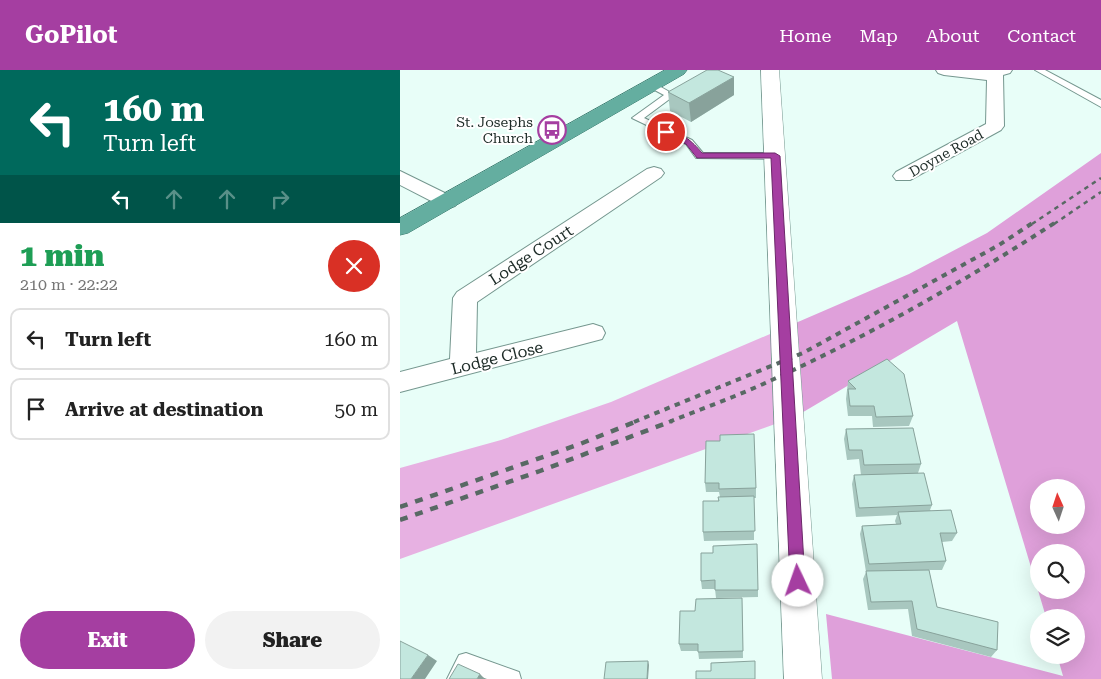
<!DOCTYPE html>
<html lang="en">
<head>
<meta charset="utf-8">
<style>
  :root { --surface:#fff; --page:#f2f2f2; --text:#222; --muted:#767676; --line:#e0e0e0; --accent:#a53ea1 }
  body { margin:0; font-family:"Roboto Serif",serif; background:var(--page); color:var(--text); height:100vh; display:flex; flex-direction:column; font-size:19px; white-space:nowrap }
  * { box-sizing:border-box; margin:0 }
  p { font-size:16px; color:var(--muted) }
  .icon { flex:none; width:28px; height:28px; fill:none; stroke:currentColor; stroke-width:2; stroke-linecap:round; stroke-linejoin:round }
  .map { position:relative; flex:1; overflow:hidden }
  .details { display:flex; flex-direction:column; background:var(--surface); width:400px }
  .details>* { flex:none }
  .hud { background:#00695c; color:#fff; overflow:hidden }
  .needle { width:32px; rotate:357deg }
  .buttons { position:absolute; left:630px; top:409px; display:grid; gap:10px }
  .buttons a { display:grid; place-items:center; width:55px; height:55px; border-radius:50%; background:var(--surface); box-shadow:0 5px 20px #0002; font-size:25px }
  .pin { position:absolute; display:grid; place-items:center; width:42px; height:42px; color:#fff; margin:-21px; border:2px solid #fff; border-radius:50%; box-shadow:0 1px 5px #0007 }
  .me { position:absolute; width:55px; margin:-28px; rotate:357deg; stroke-linejoin:round; filter:drop-shadow(0 0 4px #0008) }
  .turn { display:flex; align-items:center; gap:18px; height:105px; padding:0 20px; font-size:22px }
  .turn .icon { width:65px; height:65px; stroke-width:2.5 }
  .turn b { display:block; font-size:35px; line-height:42px }
  .lanes { display:flex; align-items:center; height:48px; padding:0 20px; background:#0003; justify-content:center; gap:25px; direction:ltr }
  .lanes .off { opacity:.35 }
  .round { display:grid; place-items:center; flex:none; width:52px; height:52px; border-radius:26px; background:var(--page) }
  .summary { display:flex; align-items:center; justify-content:space-between; height:85px; padding:0 20px }
  h1 { font-size:30px; font-weight:800; line-height:38px; color:#1e9e55 }
  .cta { display:flex; gap:10px; margin-top:auto; padding:10px 20px }
  .cta a { flex:1; height:58px; border-radius:30px; background:var(--accent); color:#fff; font-size:20px; font-weight:800; line-height:58px; text-align:center }
  .cta a+a { background:var(--page); color:var(--text) }
  ul { padding:0; list-style:none }
  li { display:flex; align-items:center; gap:15px; height:62px; margin:0 10px 8px; padding:0 10px; border:2px solid var(--line); border-radius:10px }
  li div { flex:1 }
  li b { display:block; font-size:19px }
  li em { font-style:normal }
  header { display:flex; align-items:center; gap:30px; box-sizing:border-box; height:70px; padding:0 25px; background:var(--accent); color:#fff }
  header strong { font-size:24px }
  nav { display:flex; gap:28px; margin-inline-start:auto; font-size:18px }
  main { display:flex; flex:1; min-height:0 }
  .map>svg:first-child { display:block }
  .green { fill:#e7b1e2 }
  .forest { fill:#dfa0da; fill-rule:evenodd }
  .lines { fill:none; stroke-linecap:round; stroke-linejoin:round }
  .service-casing { stroke:#75978f; stroke-width:2 }
  .minor-casing { stroke:#75978f; stroke-width:2 }
  .tertiary-casing { stroke:#75978f; stroke-width:1 }
  .trunk-casing { stroke:#327367; stroke-width:1 }
  .service { fill:#fff; fill-rule:evenodd }
  .minor { fill:#fff; fill-rule:evenodd }
  .tertiary { fill:#fff; fill-rule:evenodd }
  .trunk { fill:#64aea0; fill-rule:evenodd }
  .rail-far2 { stroke:#586964; stroke-width:2.5; stroke-dasharray:4.5 4.5; stroke-linecap:butt }
  .rail-far1 { stroke:#586964; stroke-width:4; stroke-dasharray:5.5 5.5; stroke-linecap:butt }
  .rail { stroke:#586964; stroke-width:4.5; stroke-dasharray:8 8; stroke-linecap:butt }
  .wall { fill:#a8c7bf }
  .shaded-wall { fill:#88a29b }
  .building { fill:#c3e7de; stroke:#88a29b }
  .route { fill:#a53ea1; stroke:#6b2869 }
  .labels { text-anchor:middle; dominant-baseline:central; stroke-width:4; stroke-linejoin:round; paint-order:stroke }
  .far-poi-label { font-size:14px; fill:#1d2b27; stroke:#fff; text-anchor:end }
  .far-street-label { font-size:14px; fill:#1d2b27; stroke:#fff }
  .street-label { font-size:16px; fill:#1d2b27; stroke:#fff }
</style>
</head>
<body>
<header>
<strong>GoPilot</strong>
<nav><a>Home</a><a>Map</a><a>About</a><a>Contact</a></nav>
</header>
<main>
<section class="details">
<div class="hud">
<div class="turn"><svg class="icon" aria-label="left" viewBox="0 0 24 24"><path d="M17 20v-9H6M10 6l-5 5 5 5"/></svg><div><b>160 m</b>Turn left</div></div>
<div class="lanes"><svg class="icon" aria-label="left" viewBox="0 0 24 24"><path d="M17 20v-9H6M10 6l-5 5 5 5"/></svg><svg class="icon off" aria-label="ahead" viewBox="0 0 24 24"><path d="M12 20V5M6 11l6-6 6 6"/></svg><svg class="icon off" aria-label="ahead" viewBox="0 0 24 24"><path d="M12 20V5M6 11l6-6 6 6"/></svg><svg class="icon off" aria-label="right" viewBox="0 0 24 24"><path d="M7 20v-9h11M14 6l5 5-5 5"/></svg></div>
</div>
<div class="summary"><div><h1>1 min</h1><p>210 m · 22:22</p></div><a class="round" style="background:#d93025;color:#fff"><svg class="icon" aria-label="close" viewBox="0 0 24 24"><path d="M6 6l12 12M18 6L6 18"/></svg></a></div>
<ul>
<li><svg class="icon" aria-label="left" viewBox="0 0 24 24"><path d="M17 20v-9H6M10 6l-5 5 5 5"/></svg><div><b>Turn left</b></div><em>160 m</em></li>
<li><svg class="icon" aria-label="arrive" viewBox="0 0 24 24"><path d="M6 21V4h12l-3 4 3 4H6"/></svg><div><b>Arrive at destination</b></div><em>50 m</em></li>
</ul>
<div class="cta"><a>Exit</a><a>Share</a></div>
</section>
<div class="map">
<svg width="701" height="609" viewBox="0 0 701 609">
  <rect width="100%" height="100%" fill="#e8fef8"/>
  <path class="green" d="M384,258L389,349L0,489V398L101,370L211,332Z"/>
  <path class="forest" d="M701,83V609H432L426,544L663,606L657,585H676V548L646,547L557,251L405,341L389,349L384,258L509,204L587,163ZM639,418H676V455H639ZM639,482H676V520H639Z"/>
  <g class="lines">
    <defs>
      <path id="service" d="M635,0H645L701,30V37Z
        M252,12L275,25L244,48L292,70L303,83H375L380,86L375,89L296,88L286,74L232,48L264,25L249,17L248,15Z
        M66,583L119,602L121,609H87L70,603L67,609H47L59,585Z"/>
      <path id="minor" d="M536,0H612L610,3L603,5L604,56L601,60L510,110H496L493,106L496,102L586,54L587,10L544,5L538,3Z
        M254,97L261,99L264,103L261,107L77,232L76,283L193,254L202,257L205,263L202,269L0,322V302L50,289L53,228L57,222L247,99Z
        M0,101L55,128L58,132L55,136L48,138L41,136L0,115Z"/>
      <path id="tertiary" d="M361,0H379L422,609H384Z"/>
      <path id="trunk" d="M265,0H287L284,4L8,163L0,165V148Z"/>
    </defs>
    <use href="#service" class="service-casing"/>
    <use href="#minor" class="minor-casing"/>
    <use href="#tertiary" class="tertiary-casing"/>
    <use href="#trunk" class="trunk-casing"/>
    <use href="#service" class="service"/>
    <use href="#minor" class="minor"/>
    <use href="#tertiary" class="tertiary"/>
    <use href="#trunk" class="trunk"/>
    <path class="rail-far2" d="M632,154L701,108
      M654,154L701,122"/>
    <path class="rail-far1" d="M234,352L403,283L599,175L634,152
      M269,352C304,338 340,325 374,309C472,264 565,211 656,152"/>
    <path class="rail" d="M0,437L180,374L237,351
      M0,450L140,401L272,351"/>
  </g>
  <path class="wall" d="M334,7V25L291,52L270,41L268,22Z
    M448,311L513,346L509,356L473,357L472,346H448L446,329Z
    M446,359L521,394L518,403L532,435L530,440L557,463L552,471L542,472L546,491L542,500H529L537,537L597,580L591,587L512,566L508,539L468,540L463,509L466,502L460,464L462,456L496,454L495,451L497,445L456,447L452,414L454,405H461L459,389L447,390L444,369Z
    M306,371L356,418V428H354V470L304,471L303,462L320,427L319,422H306L305,413Z
    M301,483L358,520V527L316,528L315,519H302L301,511Z
    M342,528L343,588L299,589L298,581H281L279,574L295,541Z"/>
  <path class="shaded-wall" d="M334,7V25L291,52L289,33Z
    M28,585L37,591L25,609H11Z
    M248,591L249,595L248,609H247Z
    M80,604L85,609H77Z"/>
  <path class="building" d="M307,0H318L334,7L289,33L268,22Z
    M487,289L504,304L513,346L476,347L474,336H450L448,319H456L448,311Z
    M513,358L521,394L464,395L462,380H449L446,359Z
    M354,364L356,418L319,419V413H305L306,371H320V365Z
    M524,403L532,435L459,438L454,405Z
    M354,426L355,461L303,462V431H319L318,427Z
    M551,440L557,463H540L546,491L469,494L462,456L501,454L498,442Z
    M357,474L358,520H315V510L301,511V483H313V476Z
    M529,500L537,537L598,552L597,580L517,559L512,531L471,532L466,501Z
    M342,528L343,581L298,582V574H279L280,541H295L296,529Z
    M0,571L28,585L11,609H0Z
    M248,591L247,609H204L206,592Z
    M355,591V609H296V601H311V593Z
    M58,594L80,604L77,609H49Z"/>
  <path class="route" d="M263,60C279,59 293,72 302,83H375L380,86L405,511L403,516L398,518L392,516L390,511L371,88H297L286,74L263,64Z"/>
  <defs>
    <symbol id="bus-ring" viewBox="-11 -11 22 22"><circle r="9.5" fill="#fff" stroke="#a53ea1" stroke-width="1.5"/><path d="M-5-6H5V4H4V6H2V4H-2V6H-4V4H-5ZM-3.5-4V0h7V-4ZM-3.5 1.2v1.5H-2V1.2ZM2 1.2v1.5H3.5V1.2Z" fill="#a53ea1"/></symbol>
  </defs>
  <g fill-rule="evenodd">
    <use href="#bus-ring" x="136" y="44" width="32" height="32"/>
  </g>
  <g class="labels">
    <g class="far-poi-label">
      <text x="133" y="52">St. Josephs<tspan x="133" dy="16">Church</tspan></text>
    </g>
    <g class="far-street-label">
      <text transform="translate(546 83) rotate(-29)">Doyne Road</text>
    </g>
    <g class="street-label">
      <text transform="translate(131 185) rotate(-33)">Lodge Court</text>
      <text transform="translate(97 288) rotate(-14)">Lodge Close</text>
    </g>
  </g>
</svg>
<div class="buttons">
<a><svg class="needle" viewBox="-14 -14 28 28"><path d="M0-13l5 13h-10z" fill="#e53935"/><path d="M0 13l5-13h-10z" fill="#767676"/></svg></a>
<a><svg class="icon" aria-label="search" viewBox="0 0 24 24"><circle cx="10" cy="10" r="6"/><path d="M15 15l6 6"/></svg></a>
<a><svg class="icon" aria-label="layers" viewBox="0 0 24 24"><path d="M12 4l9 5-9 5-9-5zM3 14l9 5 9-5"/></svg></a>
</div>
<div class="pin" style="left:266px;top:62px;background:#d93025"><svg class="icon" aria-label="arrive" viewBox="0 0 24 24"><path d="M6 21V4h12l-3 4 3 4H6"/></svg></div>
<svg class="me" style="left:398px;top:511px" viewBox="-20 -20 40 40"><circle r="19" fill="#fff"/><path d="M0-13L10 11 0 6-10 11z" fill="#a53ea1"/></svg>
</div>
</main>
</body>
</html>
